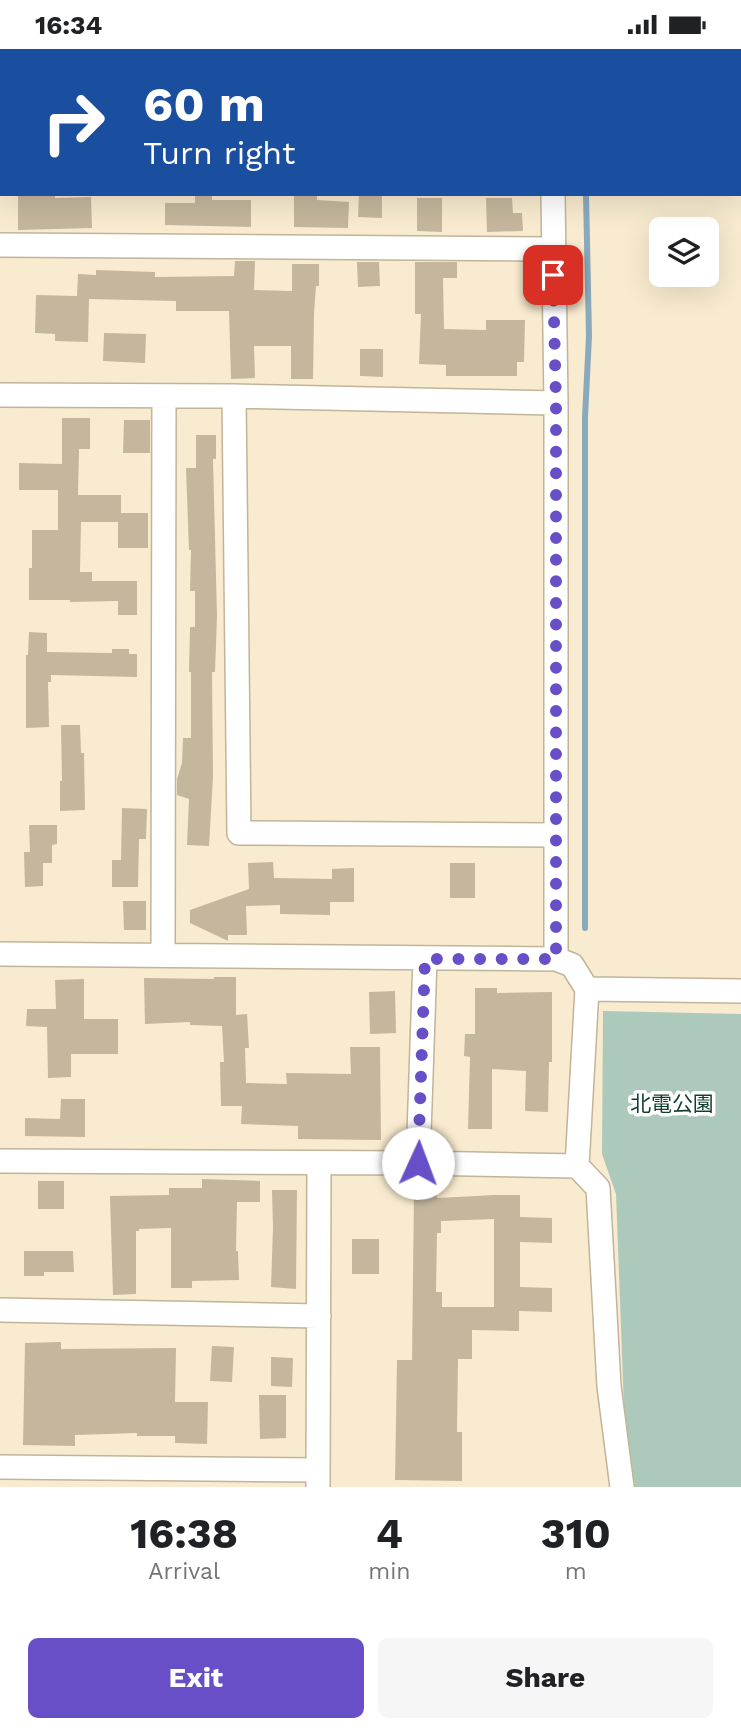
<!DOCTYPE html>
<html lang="en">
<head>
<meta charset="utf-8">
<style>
  :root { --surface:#fff; --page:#f6f6f6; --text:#202124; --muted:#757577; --accent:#684fc8 }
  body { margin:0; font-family:"Work Sans","Noto Sans JP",sans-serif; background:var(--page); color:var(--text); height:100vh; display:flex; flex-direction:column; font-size:26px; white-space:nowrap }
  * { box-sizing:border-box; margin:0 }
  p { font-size:23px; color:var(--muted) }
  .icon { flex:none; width:38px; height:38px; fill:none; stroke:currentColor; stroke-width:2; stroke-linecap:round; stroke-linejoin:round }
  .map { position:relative; height:1438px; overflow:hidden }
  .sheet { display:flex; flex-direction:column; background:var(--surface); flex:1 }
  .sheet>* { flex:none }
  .top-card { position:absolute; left:0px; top:0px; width:742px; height:147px; box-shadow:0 7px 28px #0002; background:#1a4fa0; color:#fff; overflow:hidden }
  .tools { position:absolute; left:649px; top:168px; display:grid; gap:14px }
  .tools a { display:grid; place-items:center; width:70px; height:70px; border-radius:10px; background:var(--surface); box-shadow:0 7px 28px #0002; font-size:35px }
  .pin { position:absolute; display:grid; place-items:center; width:60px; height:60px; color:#fff; margin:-30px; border-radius:14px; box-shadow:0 4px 10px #0006 }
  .me { position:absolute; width:77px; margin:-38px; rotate:2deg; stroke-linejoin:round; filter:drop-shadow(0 0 5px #0008) }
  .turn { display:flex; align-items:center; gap:24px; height:147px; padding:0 28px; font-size:32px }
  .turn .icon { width:91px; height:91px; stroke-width:2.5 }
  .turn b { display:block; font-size:49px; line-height:60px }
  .eta { display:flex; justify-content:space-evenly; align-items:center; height:119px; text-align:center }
  .eta b { font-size:42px; font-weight:700; line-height:49px }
  .action { display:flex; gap:14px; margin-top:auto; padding:14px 28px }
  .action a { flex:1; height:80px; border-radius:10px; background:var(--accent); color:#fff; font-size:28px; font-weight:700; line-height:80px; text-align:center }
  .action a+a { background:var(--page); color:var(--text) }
  .status { display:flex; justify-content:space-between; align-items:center; height:49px; padding:0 35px; background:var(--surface); direction:ltr }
  .status svg { height:19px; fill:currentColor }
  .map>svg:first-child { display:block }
  .green { fill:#adc9bb }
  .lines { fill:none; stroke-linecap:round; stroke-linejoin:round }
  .stream { stroke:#8aaabc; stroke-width:6 }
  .building { fill:#c5b79d; fill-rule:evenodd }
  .minor-casing { stroke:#c1b499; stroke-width:26 }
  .minor { stroke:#fff; stroke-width:23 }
  .route { stroke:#684fc8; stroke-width:12; stroke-dasharray:0 21.6 }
  .labels { text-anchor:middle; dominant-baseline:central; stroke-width:7; stroke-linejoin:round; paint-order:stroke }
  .park-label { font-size:21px; fill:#103f2d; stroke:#fff }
</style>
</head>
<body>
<div class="status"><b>16:34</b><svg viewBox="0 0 49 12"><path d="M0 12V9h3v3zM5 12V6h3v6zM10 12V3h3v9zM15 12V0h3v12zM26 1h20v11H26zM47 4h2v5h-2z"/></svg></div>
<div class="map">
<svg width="741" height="1438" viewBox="0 0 741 1438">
  <rect width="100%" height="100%" fill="#f9ebcf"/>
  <path class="green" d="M603,962L741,965V1438H635L624,1359L616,1145L602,1105Z"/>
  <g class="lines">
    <path class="stream" d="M583,0V2
      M585,879V368L589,287L586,145"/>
  </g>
  <path class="building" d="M18,145H55V149L91,148L92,179L18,181Z
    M195,145H212V151H251V178L165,176V154H195Z
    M359,145H382V169L358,168Z
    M294,147H317V151L349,153L348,179L294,178Z
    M417,149H442V183L417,182Z
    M486,149H512L513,164H522L523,182L487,183Z
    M235,212H255L254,241L292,242V215H319V237H316L314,265L313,330H291V297H254L255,329L231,330L229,262H176V252L89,250L88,293L55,292V285L35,284L36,246L77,247L78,225L96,226V221L155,223V228L234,227Z
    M357,213H379L380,237L358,238Z
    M415,213H457V229H443L444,280L486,281V271H525L524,313H517V327H446V316L419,315L421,265H415Z
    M104,284L146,285L145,314L103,312Z
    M360,300H383V328L360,327Z
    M62,369H90V400H79L78,446H121V464H148V499H118V473H81L80,523H92V532H137V566H118V552L70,553V551H29V519H32V481H58V441H19V414L62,415Z
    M124,371H150V404H123Z
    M196,386H216V410H213L217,567L215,623H212L213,728L209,797L187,796L189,750L177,746V730L182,714L183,689H191V623H189L190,578H195V542H190L191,501H189L186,419H196Z
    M29,583L47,584V603L112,604V600H129V605H137V628L51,626V633H48L49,678L26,679V606H28Z
    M61,676H80L81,704H84L85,761L60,762V732H62Z
    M122,759L147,760L146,790H139L138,838H112V811H121Z
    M29,776H57V795L52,796V814H43V837L25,838L24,803H30Z
    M273,813L274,829L332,830V820L354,819V853H330V866L280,865V856L246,857L247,886H228V892L190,874V861L249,840L248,814Z
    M450,814H475V849H450Z
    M123,852H146V881H124Z
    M214,928H236V966L247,965L249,999H245L246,1034L287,1035L286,1024L351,1025L350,998H380L381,1091L298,1090V1077L241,1075L242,1057H221L220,1013H224L222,977L190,976V973L145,975L144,929L214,930Z
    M84,930V970H118V1005H71V1028L48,1029L47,978L26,977L27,960H56L55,931Z
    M475,939H497V944L552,943V1013H549L548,1063L525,1062L526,1022L492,1020V1080H468L470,1008L464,1007L465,985H475Z
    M395,942L396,984L370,985L369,943Z
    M61,1050H85V1088L25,1087V1069L60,1070Z
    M202,1130L260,1132V1153H237L236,1202H238L239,1231L192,1232V1239H171V1179L139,1180V1182H136V1245L113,1246L110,1147L169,1146V1139H202Z
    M38,1132H64V1160H38Z
    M272,1141H297L296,1240L271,1238L273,1179Z
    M414,1145H437V1149L495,1146H520V1168L552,1169V1194L520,1193V1238L552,1239V1263L519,1262V1282L472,1281V1310H458L457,1383H462V1432L395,1431L397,1311H412ZM494,1170V1258H442V1243H436L437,1184H441V1172Z
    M352,1190H379V1225H352Z
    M24,1202H73L74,1223H44V1227H24Z
    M61,1293V1300L176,1299L175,1353H208L207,1395L175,1394V1387H137V1384L75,1386V1397L23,1396L25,1294Z
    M212,1297L234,1298L232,1333L210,1332Z
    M271,1308L293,1309L292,1338L271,1337Z
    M259,1346H286V1389L260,1390Z"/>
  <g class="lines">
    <defs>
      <path id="minor" d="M553,2V0
        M0,53L2,42V0
        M553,145L556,354V910
        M0,196L552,200
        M0,346L234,347L556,354
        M234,347L239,784L556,786
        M0,905C185,906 370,910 556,910L572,916L587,940L577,1117
        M163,906L164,347
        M587,940L741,942
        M0,1112L418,1114L577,1117L598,1139L609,1337L622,1438
        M418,1114L425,910
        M0,1261L319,1267
        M0,1418L318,1421
        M318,1438L319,1114"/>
    </defs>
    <use href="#minor" class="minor-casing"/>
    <use href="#minor" class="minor"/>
  </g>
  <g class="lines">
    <path class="route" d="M418,1114L425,910H556V354L553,226"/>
  </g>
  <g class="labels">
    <g class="park-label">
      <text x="672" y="1054">北電公園</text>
    </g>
  </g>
</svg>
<div class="tools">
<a><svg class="icon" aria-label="layers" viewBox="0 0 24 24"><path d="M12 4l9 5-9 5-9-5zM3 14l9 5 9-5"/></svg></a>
</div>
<div class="pin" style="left:553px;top:226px;background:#d93025"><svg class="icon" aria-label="arrive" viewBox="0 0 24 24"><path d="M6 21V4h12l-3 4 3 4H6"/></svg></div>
<svg class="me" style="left:418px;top:1114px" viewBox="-20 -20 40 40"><circle r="19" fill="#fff"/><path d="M0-13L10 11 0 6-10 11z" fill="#684fc8"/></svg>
<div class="top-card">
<div class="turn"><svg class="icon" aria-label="right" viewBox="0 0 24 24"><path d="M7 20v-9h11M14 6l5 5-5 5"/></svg><div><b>60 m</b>Turn right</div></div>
</div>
</div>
<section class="sheet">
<div class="eta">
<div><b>16:38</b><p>Arrival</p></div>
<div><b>4</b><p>min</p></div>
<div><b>310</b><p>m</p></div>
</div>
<div class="action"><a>Exit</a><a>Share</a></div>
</section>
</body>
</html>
